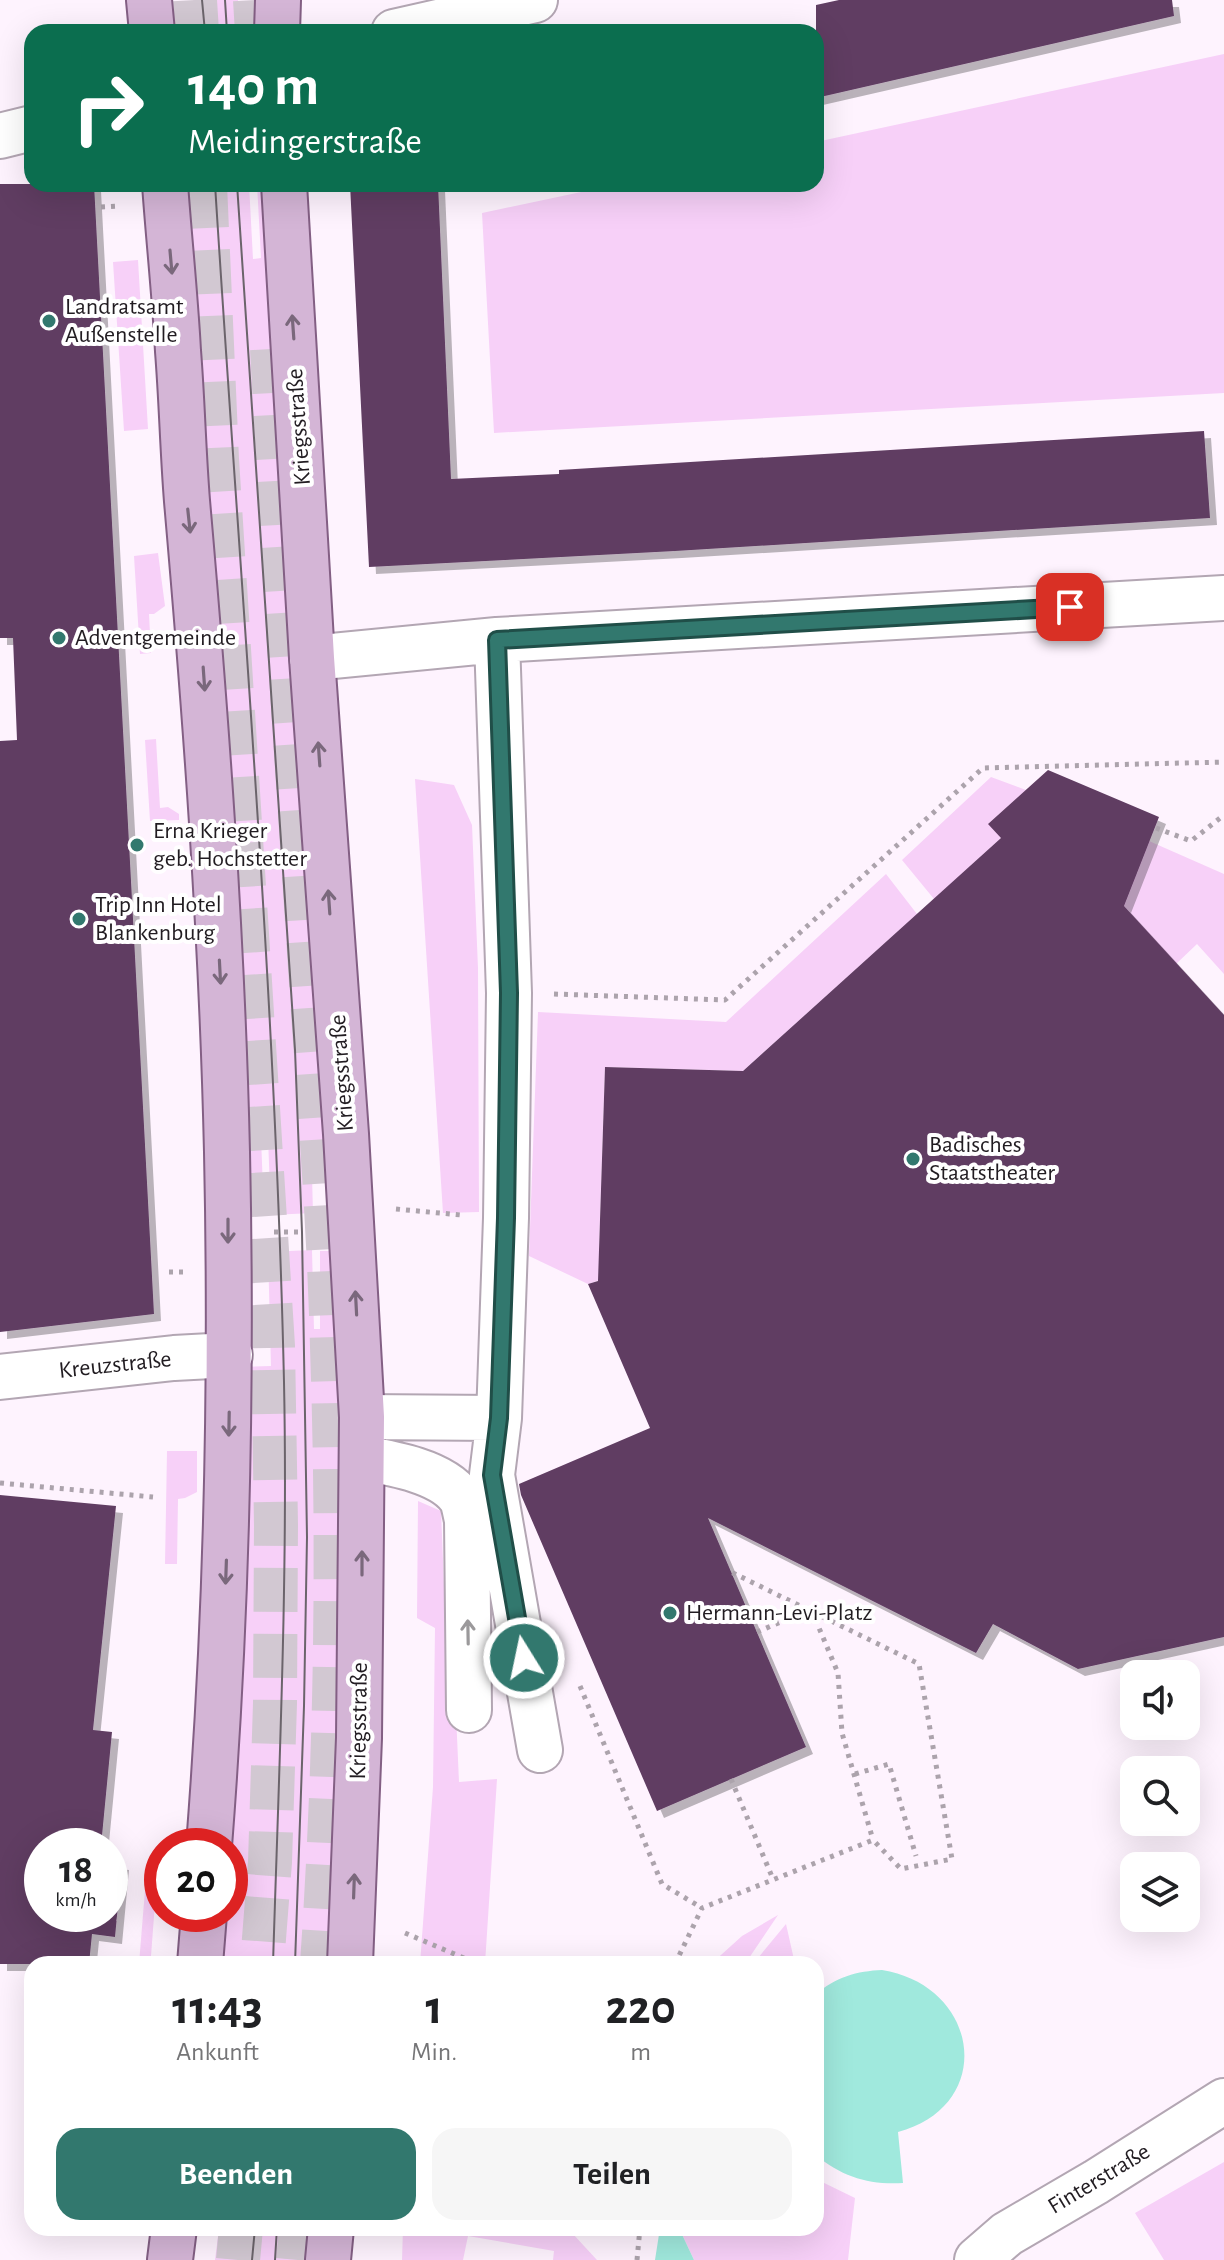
<!DOCTYPE html>
<html lang="de">
<head>
<meta charset="utf-8">
<style>
  :root { --surface:#fff; --page:#f6f6f6; --text:#202124; --muted:#757577; --accent:#32786e }
  body { margin:0; font-family:"Alegreya Sans",sans-serif; background:var(--page); color:var(--text); height:100vh; display:flex; flex-direction:column; font-size:30px; white-space:nowrap }
  * { box-sizing:border-box; margin:0 }
  p { font-size:26px; color:var(--muted) }
  .icon { flex:none; width:44px; height:44px; fill:none; stroke:currentColor; stroke-width:2; stroke-linecap:round; stroke-linejoin:round }
  .map { position:relative; flex:1; overflow:hidden }
  .side { position:absolute; left:24px; top:1956px; width:800px; height:280px; display:flex; flex-direction:column; background:var(--surface); border-radius:24px; box-shadow:0 8px 32px #0002 }
  .side>* { flex:none }
  .top-card { position:absolute; left:24px; top:24px; width:800px; height:168px; border-radius:24px; box-shadow:0 8px 32px #0002; background:#0b6e4f; color:#fff; overflow:hidden }
  .fabs { position:absolute; left:1120px; top:1660px; display:grid; gap:16px }
  .fabs a { display:grid; place-items:center; width:80px; height:80px; border-radius:16px; background:var(--surface); box-shadow:0 8px 32px #0002; font-size:40px }
  .speed { position:absolute; left:24px; top:1828px; display:flex; gap:16px; font-size:40px; font-weight:700; text-align:center }
  .speed>* { display:grid; place-content:center; width:104px; height:104px; border-radius:50%; background:var(--surface); box-shadow:0 8px 32px #0002; line-height:1 }
  .speed small { font-size:20px; font-weight:400 }
  .speed .limit { border:12px solid #d22; background:#fff; color:#111 }
  .pin { position:absolute; display:grid; place-items:center; width:68px; height:68px; color:#fff; margin:-34px; border-radius:16px; box-shadow:0 4px 12px #0006 }
  .me { position:absolute; width:88px; margin:-44px; rotate:350deg; stroke-linejoin:round; filter:drop-shadow(0 0 6px #0008) }
  .turn { display:flex; align-items:center; gap:28px; height:168px; padding:0 32px; font-size:36px }
  .turn .icon { width:104px; height:104px; stroke-width:2.5 }
  .turn b { display:block; font-size:56px; line-height:68px }
  .eta { display:flex; justify-content:space-evenly; align-items:center; height:136px; text-align:center }
  .eta b { font-size:48px; font-weight:600; line-height:56px }
  .primary-button { display:flex; gap:16px; margin-top:auto; padding:16px 32px }
  .primary-button a { flex:1; height:92px; border-radius:24px; background:var(--accent); color:#fff; font-size:32px; font-weight:600; line-height:92px; text-align:center }
  .primary-button a+a { background:var(--page); color:var(--text) }
  .map>svg:first-child { display:block }
  .green { fill:#f7d0f8 }
  .water { fill:#a0e9dd }
  .building { fill:#603d62; filter:url(#shadow) }
  .lines { fill:none; stroke-linecap:round; stroke-linejoin:round }
  .major-tunnel { stroke:#d2c8d2; stroke-width:44; stroke-dasharray:44 22; stroke-linecap:butt }
  .minor-casing { stroke:#b3a6b3; stroke-width:48 }
  .major-casing { stroke:#835f84; stroke-width:48 }
  .path { stroke:#aca3ac; stroke-width:5; stroke-dasharray:4 6; stroke-linecap:butt }
  .minor { stroke:#fff; stroke-width:44 }
  .major { stroke:#d4b5d6; stroke-width:44 }
  .tram { stroke:#6b646b; stroke-width:2 }
  .oneway { stroke:#7a687c }
  .oneway2 { stroke:#9b999b }
  .route-casing { stroke:#204e48; stroke-width:20 }
  .route { stroke:#32786e; stroke-width:14 }
  .poi-dot { fill:#32786e; stroke:#fff; stroke-width:3 }
  .labels { text-anchor:middle; dominant-baseline:central; stroke-width:8; stroke-linejoin:round; paint-order:stroke }
  .poi-label { font-size:24px; fill:#211c21; stroke:#fff; text-anchor:start }
  .street-label { font-size:24px; fill:#211c21; stroke:#fff }
</style>
</head>
<body>
<div class="map">
<svg width="1224" height="2260" viewBox="0 0 1224 2260">
  <defs>
    <filter id="shadow"><feDropShadow dx="7" dy="7" stdDeviation="0" flood-color="#0004"/></filter>
  </defs>
  <rect width="100%" height="100%" fill="#fef3fe"/>
  <path class="green" d="M193,0H238L241,32H195Z
    M1224,54V393L494,433L482,213L619,184H816V142Z
    M203,184H249L253,259L261,258L257,184H270L337,1175L312,1176L313,1213L271,1215L268,1138L261,1137L264,1215L242,1216L183,221L205,220Z
    M138,260L148,429L124,431L113,262Z
    M158,553L165,606L154,614H149L151,653L140,654L134,556Z
    M156,739L160,808L168,807L179,814V820L150,821L145,740Z
    M991,777L1026,790L989,823L1001,838L934,899L902,860Z
    M415,779L454,785L472,825L478,968L479,1212L443,1213Z
    M1149,841L1224,874V974L1197,944L1176,964L1078,855Z
    M886,874L917,914L743,1071L605,1067L599,1247L639,1267L588,1284L529,1256L538,1012L726,1022Z
    M312,1250L314,1329H320V1251H345L338,1964H226L222,1945L220,1914H230V1846L243,1367L271,1366L268,1252Z
    M167,1451H197V1492L185,1498L178,1499L177,1564H165Z
    M418,1501L441,1511L449,1711L456,1714L459,1782L497,1779L485,1964H420L433,1787L435,1628L417,1618Z
    M145,1890H156L151,1956L167,1964H139Z
    M778,1915L745,1964H711L742,1936Z
    M786,1924L795,1964H753Z
    M1224,2162V2260H1164L1135,2213Z
    M816,2179L855,2198L848,2260H694L679,2228H816Z
    M219,2228H318L315,2260H215Z
    M403,2228H474L573,2234L597,2260H553L554,2251L468,2236L463,2260H402Z"/>
  <path class="water" d="M882,1970C980,1986 997,2105 898,2132L903,2183C869,2185 842,2177 816,2155V1995C834,1977 858,1971 882,1970Z
    M660,2228H679L694,2260H655Z"/>
  <path class="building" d="M839,0H1172L1174,16L816,98V5Z
    M0,184H94L154,1314L0,1332V741L17,740L13,638H0Z
    M350,184H438L451,479L559,474V470L1204,431L1210,518L675,551L369,567Z
    M1048,770L1159,817L1124,906L1224,1015V1637L1078,1669L993,1624L976,1653L708,1518L806,1747L657,1811L521,1495L519,1484L650,1428L588,1284L598,1281L605,1067L743,1071L1001,838L988,824Z
    M0,1495L116,1506L93,1730L112,1732L101,1846H42V1914H110V1862L122,1863L115,1937L92,1934L89,1964H0Z"/>
  <g class="lines">
    <path class="major-tunnel" d="M195,0L197,32
      M255,0L257,32
      M205,184L217,459L273,1346L276,1525L275,1703L270,1862L262,1964
      M272,349C283,565 298,781 312,998C320,1114 329,1230 332,1347C339,1552 336,1759 322,1964
      M238,2260L241,2228
      M298,2260L301,2228"/>
    <defs>
      <path id="minor" d="M394,32L535,0
        M0,136L32,128
        M497,640L509,993L506,1218L499,1418L492,1475L540,1750
        M312,658L497,640L1224,598
        M0,1377L174,1358L230,1355
        M362,1417L499,1418
        M362,1458C391,1463 441,1471 460,1497C464,1502 465,1513 467,1520L469,1710
        M977,2260L1007,2234L1096,2182L1224,2101"/>
      <path id="major" d="M149,0L152,32
        M277,32L278,0
        M165,184C169,240 175,295 178,351C182,401 183,451 187,501C206,718 222,935 227,1152C232,1384 227,1615 209,1846
        M284,184L312,658L346,1134L362,1417L359,1738L350,1964
        M200,1964L204,1914
        M170,2260L174,2228
        M328,2260L331,2228"/>
    </defs>
    <use href="#minor" class="minor-casing"/>
    <use href="#major" class="major-casing"/>
    <path class="path" d="M101,207L120,206
      M1156,828L1191,841L1224,815
      M554,994L725,1000L983,768L1224,762
      M396,1209L461,1215
      M274,1232H304
      M169,1272H183
      M0,1483L153,1497
      M757,1632L811,1609L838,1673L842,1733L873,1840
      M580,1686L662,1884L702,1908
      M855,1774L889,1764L916,1856
      M731,1779L773,1879
      M405,1933L478,1964
      M675,1964L702,1908L873,1840L901,1869L952,1859L919,1664L731,1572
      M637,2260L640,2228"/>
    <use href="#minor" class="minor"/>
    <use href="#major" class="major"/>
    <path class="tram" d="M202,0L205,32
      M225,0L227,32
      M215,184C240,583 275,982 284,1382C288,1576 279,1770 273,1964
      M237,184L295,1050L302,1232L307,1537L304,1706L295,1964
      M252,2260L255,2228
      M275,2260L277,2228"/>
  </g>
  <defs><path id="oneway-shaft" d="M-6 0H5M1.5-3L5.5 0L1.5 3" fill="none" stroke-width="1.6" stroke-linecap="round" stroke-linejoin="round" transform="scale(2)"/></defs>
  <g class="oneway">
    <use href="#oneway-shaft" transform="translate(171 262) rotate(85)"/>
    <use href="#oneway-shaft" transform="translate(293 327) rotate(-94)"/>
    <use href="#oneway-shaft" transform="translate(189 521) rotate(84)"/>
    <use href="#oneway-shaft" transform="translate(204 679) rotate(86)"/>
    <use href="#oneway-shaft" transform="translate(319 754) rotate(-94)"/>
    <use href="#oneway-shaft" transform="translate(329 902) rotate(-94)"/>
    <use href="#oneway-shaft" transform="translate(220 972) rotate(87)"/>
    <use href="#oneway-shaft" transform="translate(228 1231) rotate(90)"/>
    <use href="#oneway-shaft" transform="translate(356 1303) rotate(-93)"/>
    <use href="#oneway-shaft" transform="translate(229 1424) rotate(91)"/>
    <use href="#oneway-shaft" transform="translate(362 1563) rotate(-90)"/>
    <use href="#oneway-shaft" transform="translate(226 1572) rotate(92)"/>
    <use href="#oneway-shaft" transform="translate(354 1886) rotate(-88)"/>
  </g>
  <use class="oneway2" href="#oneway-shaft" transform="translate(468 1632) rotate(-91)"/>
  <g class="lines">
    <defs>
      <path id="route" d="M524,1658L492,1475L499,1418L506,1218L509,993L497,640L1070,607"/>
    </defs>
    <use href="#route" class="route-casing"/>
    <use href="#route" class="route"/>
  </g>
  <g class="poi-dot">
    <circle cx="49" cy="321" r="8"/>
    <circle cx="59" cy="638" r="8"/>
    <circle cx="137" cy="845" r="8"/>
    <circle cx="79" cy="919" r="8"/>
    <circle cx="913" cy="1159" r="8"/>
    <circle cx="670" cy="1613" r="8"/>
  </g>
  <g class="labels">
    <g class="poi-label">
      <text x="65" y="307">Landratsamt<tspan x="65" dy="28">Außenstelle</tspan></text>
      <text x="75" y="638">Adventgemeinde</text>
      <text x="153" y="831">Erna Krieger<tspan x="153" dy="28">geb. Hochstetter</tspan></text>
      <text x="95" y="905">Trip Inn Hotel<tspan x="95" dy="28">Blankenburg</tspan></text>
      <text x="929" y="1145">Badisches<tspan x="929" dy="28">Staatstheater</tspan></text>
      <text x="686" y="1613">Hermann-Levi-Platz</text>
    </g>
    <g class="street-label">
      <text transform="translate(299 427) rotate(-94)">Kriegsstraße</text>
      <text transform="translate(342 1073) rotate(-94)">Kriegsstraße</text>
      <text transform="translate(115 1365) rotate(-6)">Kreuzstraße</text>
      <text transform="translate(359 1721) rotate(-89)">Kriegsstraße</text>
      <text transform="translate(1099 2179) rotate(-31)">Finterstraße</text>
    </g>
  </g>
</svg>
<div class="fabs">
<a><svg class="icon" aria-label="sound" viewBox="0 0 24 24"><path d="M4 9h4l5-4v14l-5-4H4zM17 9q2 3 0 6"/></svg></a>
<a><svg class="icon" aria-label="search" viewBox="0 0 24 24"><circle cx="10" cy="10" r="6"/><path d="M15 15l6 6"/></svg></a>
<a><svg class="icon" aria-label="layers" viewBox="0 0 24 24"><path d="M12 4l9 5-9 5-9-5zM3 14l9 5 9-5"/></svg></a>
</div>
<div class="speed"><div>18<small>km/h</small></div><div class="limit">20</div></div>
<div class="pin" style="left:1070px;top:607px;background:#d93025"><svg class="icon" aria-label="arrive" viewBox="0 0 24 24"><path d="M6 21V4h12l-3 4 3 4H6"/></svg></div>
<svg class="me" style="left:524px;top:1658px" viewBox="-20 -20 40 40"><circle r="17" fill="#32786e" stroke="#fff" stroke-width="3"/><path d="M0-11L8 9 0 5-8 9z" fill="#fff"/></svg>
<div class="top-card">
<div class="turn"><svg class="icon" aria-label="right" viewBox="0 0 24 24"><path d="M7 20v-9h11M14 6l5 5-5 5"/></svg><div><b>140 m</b>Meidingerstraße</div></div>
</div>
<section class="side">
<div class="eta">
<div><b>11:43</b><p>Ankunft</p></div>
<div><b>1</b><p>Min.</p></div>
<div><b>220</b><p>m</p></div>
</div>
<div class="primary-button"><a>Beenden</a><a>Teilen</a></div>
</section>
</div>
</body>
</html>
